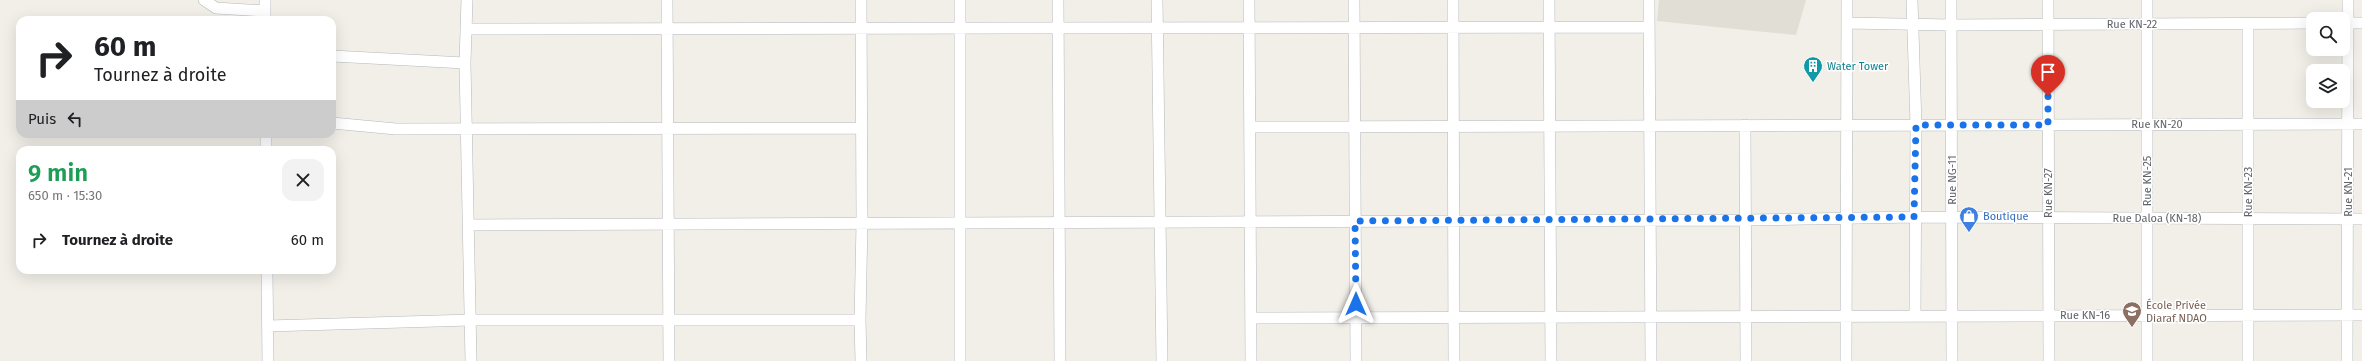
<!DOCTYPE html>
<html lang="fr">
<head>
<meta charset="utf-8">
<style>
  :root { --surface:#fff; --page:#f2f2f2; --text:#202124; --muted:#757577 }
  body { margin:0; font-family:"Fira Sans",sans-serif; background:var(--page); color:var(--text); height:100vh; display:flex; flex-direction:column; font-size:15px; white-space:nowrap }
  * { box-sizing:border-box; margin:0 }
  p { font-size:13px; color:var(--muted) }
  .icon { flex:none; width:22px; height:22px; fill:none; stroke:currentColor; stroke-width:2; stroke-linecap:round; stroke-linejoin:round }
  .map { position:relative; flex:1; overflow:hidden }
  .drawer { position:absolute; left:16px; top:146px; width:320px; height:128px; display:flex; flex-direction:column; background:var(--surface); border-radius:12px; box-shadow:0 4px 16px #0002 }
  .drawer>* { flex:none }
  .hud { position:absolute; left:16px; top:16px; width:320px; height:122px; border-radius:12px; box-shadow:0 4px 16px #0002; background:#fff; color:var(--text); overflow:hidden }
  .tools { position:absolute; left:2306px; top:12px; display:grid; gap:8px }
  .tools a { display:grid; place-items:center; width:44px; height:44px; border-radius:8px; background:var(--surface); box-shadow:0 4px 16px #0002; font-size:20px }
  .pin { position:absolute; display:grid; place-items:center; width:34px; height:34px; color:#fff; margin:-41px -17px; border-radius:50% 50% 50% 0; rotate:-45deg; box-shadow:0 0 4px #0007 }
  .pin .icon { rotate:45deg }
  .me { position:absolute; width:44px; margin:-22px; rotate:0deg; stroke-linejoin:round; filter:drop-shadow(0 0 3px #0008) }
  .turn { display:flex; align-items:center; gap:14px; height:84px; padding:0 12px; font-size:18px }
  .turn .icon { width:52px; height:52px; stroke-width:2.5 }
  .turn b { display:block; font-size:28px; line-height:34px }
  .then { display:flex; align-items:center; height:38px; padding:0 12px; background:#0003; gap:8px; font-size:15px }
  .round { display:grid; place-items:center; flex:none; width:42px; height:42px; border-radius:12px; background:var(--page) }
  .summary { display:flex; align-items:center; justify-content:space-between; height:68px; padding:0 12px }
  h1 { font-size:24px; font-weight:600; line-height:30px; color:#1e9e55 }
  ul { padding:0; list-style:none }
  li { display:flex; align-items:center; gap:12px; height:52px; padding:0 12px }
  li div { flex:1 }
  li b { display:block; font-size:15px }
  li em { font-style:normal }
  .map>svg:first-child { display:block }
  .education { fill:#e1ded6 }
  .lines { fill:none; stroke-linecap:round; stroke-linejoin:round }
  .minor-casing { stroke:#b5b8bc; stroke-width:12 }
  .minor { stroke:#fff; stroke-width:11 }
  .route { stroke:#1a73e8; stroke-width:7; stroke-dasharray:0 12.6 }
  .labels { text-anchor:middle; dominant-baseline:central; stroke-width:3; stroke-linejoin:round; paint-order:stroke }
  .street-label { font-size:11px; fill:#5f6368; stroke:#fff }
  .culture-label { font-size:11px; fill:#0d838f; stroke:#fff; text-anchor:start }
  .shop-label { font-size:11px; fill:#366cbe; stroke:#fff; text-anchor:start }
  .education-label { font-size:11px; fill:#785e54; stroke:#fff; text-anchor:start }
</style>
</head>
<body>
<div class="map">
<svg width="2362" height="361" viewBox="0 0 2362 361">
  <rect width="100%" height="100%" fill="#f1efe8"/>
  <path class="education" d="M1659,0H1806L1796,35L1657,21Z"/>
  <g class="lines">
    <defs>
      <path id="minor" d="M204,0L216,8L265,11
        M467,0L465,63L471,361
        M667,0L669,361
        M861,0L862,223L860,320L861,361
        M1058,0L1060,361
        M1157,0L1162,361
        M1249,0L1251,361
        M1354,0L1356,361
        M1453,0L1454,361
        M1549,0L1551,361
        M1649,0L1651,361
        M1912,0L1916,125L1915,315
        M1951,0L1952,361
        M2048,0L2049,361
        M2147,0V361
        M265,20V0
        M1847,23L1951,25L2313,23
        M2343,23H2362
        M2248,24V361
        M467,29L1649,27
        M332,56L465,63
        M332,123L396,129L862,128
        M1745,125L1746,361
        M1250,127L2362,124
        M266,134V150
        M468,225L1745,220L1914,217L2362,219
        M267,270L268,361
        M1251,318L2362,315
        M268,326L471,320H860
        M960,361V0
        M1846,361L1847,0
        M2347,361L2348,0"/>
    </defs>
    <use href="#minor" class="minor-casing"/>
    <use href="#minor" class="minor"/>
  </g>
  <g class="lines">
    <path class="route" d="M1356,304L1355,221L1914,217L1916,125H2048V96"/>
  </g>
  <defs>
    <symbol id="building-pin" viewBox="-11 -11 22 30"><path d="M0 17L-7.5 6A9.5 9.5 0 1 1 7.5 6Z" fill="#0f9aa8" stroke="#fff"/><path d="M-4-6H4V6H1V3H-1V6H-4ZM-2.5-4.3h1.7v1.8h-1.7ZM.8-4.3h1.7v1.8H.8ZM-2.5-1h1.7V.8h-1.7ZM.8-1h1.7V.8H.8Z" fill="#fff"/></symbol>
    <symbol id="shop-pin" viewBox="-11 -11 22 30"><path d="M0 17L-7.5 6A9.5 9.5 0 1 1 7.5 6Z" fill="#3f7fe0" stroke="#fff"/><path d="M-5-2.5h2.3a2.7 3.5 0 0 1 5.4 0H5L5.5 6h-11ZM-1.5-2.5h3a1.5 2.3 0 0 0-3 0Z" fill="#fff"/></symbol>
    <symbol id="university-pin" viewBox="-11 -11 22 30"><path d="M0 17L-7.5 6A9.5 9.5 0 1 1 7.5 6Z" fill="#8d6e63" stroke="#fff"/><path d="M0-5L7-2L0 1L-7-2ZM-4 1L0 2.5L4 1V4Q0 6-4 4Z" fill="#fff"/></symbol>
  </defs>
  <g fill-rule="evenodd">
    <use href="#building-pin" x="1802" y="55" width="22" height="30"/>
    <use href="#shop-pin" x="1958" y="205" width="22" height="30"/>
    <use href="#university-pin" x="2121" y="300" width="22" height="30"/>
  </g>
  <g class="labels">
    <g class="street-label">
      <text x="2132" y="24">Rue KN-22</text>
      <text x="2157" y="124">Rue KN-20</text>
      <text transform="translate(1952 180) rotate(-90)">Rue NG-11</text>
      <text transform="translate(2147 181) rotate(-90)">Rue KN-25</text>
      <text transform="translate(2248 192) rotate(-90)">Rue KN-23</text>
      <text transform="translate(2348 192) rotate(-90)">Rue KN-21</text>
      <text transform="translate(2048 193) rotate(-90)">Rue KN-27</text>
      <text x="2157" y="218">Rue Daloa (KN-18)</text>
      <text x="2085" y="315">Rue KN-16</text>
    </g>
    <g class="culture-label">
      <text x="1827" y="66">Water Tower</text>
    </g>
    <g class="shop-label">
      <text x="1983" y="216">Boutique</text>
    </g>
    <g class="education-label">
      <text x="2146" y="305">École Privée<tspan x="2146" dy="13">Diaraf NDAO</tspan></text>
    </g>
  </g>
</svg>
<div class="tools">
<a><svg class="icon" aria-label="search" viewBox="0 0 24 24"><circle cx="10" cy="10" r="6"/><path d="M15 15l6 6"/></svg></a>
<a><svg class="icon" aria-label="layers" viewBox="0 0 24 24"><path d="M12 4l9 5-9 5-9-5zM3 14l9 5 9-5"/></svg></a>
</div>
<div class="pin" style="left:2048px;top:96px;background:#d93025"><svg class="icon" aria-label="arrive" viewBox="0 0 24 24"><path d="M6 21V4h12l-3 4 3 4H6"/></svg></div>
<svg class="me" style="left:1356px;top:304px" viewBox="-20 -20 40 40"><path d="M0-17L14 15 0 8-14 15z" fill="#1a73e8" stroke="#fff" stroke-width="4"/></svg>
<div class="hud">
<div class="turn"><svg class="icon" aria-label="right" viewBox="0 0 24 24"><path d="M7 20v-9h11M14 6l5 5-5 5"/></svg><div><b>60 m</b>Tournez à droite</div></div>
<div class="then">Puis<svg class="icon" aria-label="left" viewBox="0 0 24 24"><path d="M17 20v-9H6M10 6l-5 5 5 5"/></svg></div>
</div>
<section class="drawer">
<div class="summary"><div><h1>9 min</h1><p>650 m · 15:30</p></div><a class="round"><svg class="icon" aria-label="close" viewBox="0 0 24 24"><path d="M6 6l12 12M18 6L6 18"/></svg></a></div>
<ul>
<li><svg class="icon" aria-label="right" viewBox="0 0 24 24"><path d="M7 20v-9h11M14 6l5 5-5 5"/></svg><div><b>Tournez à droite</b></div><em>60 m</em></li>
</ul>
</section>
</div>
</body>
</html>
